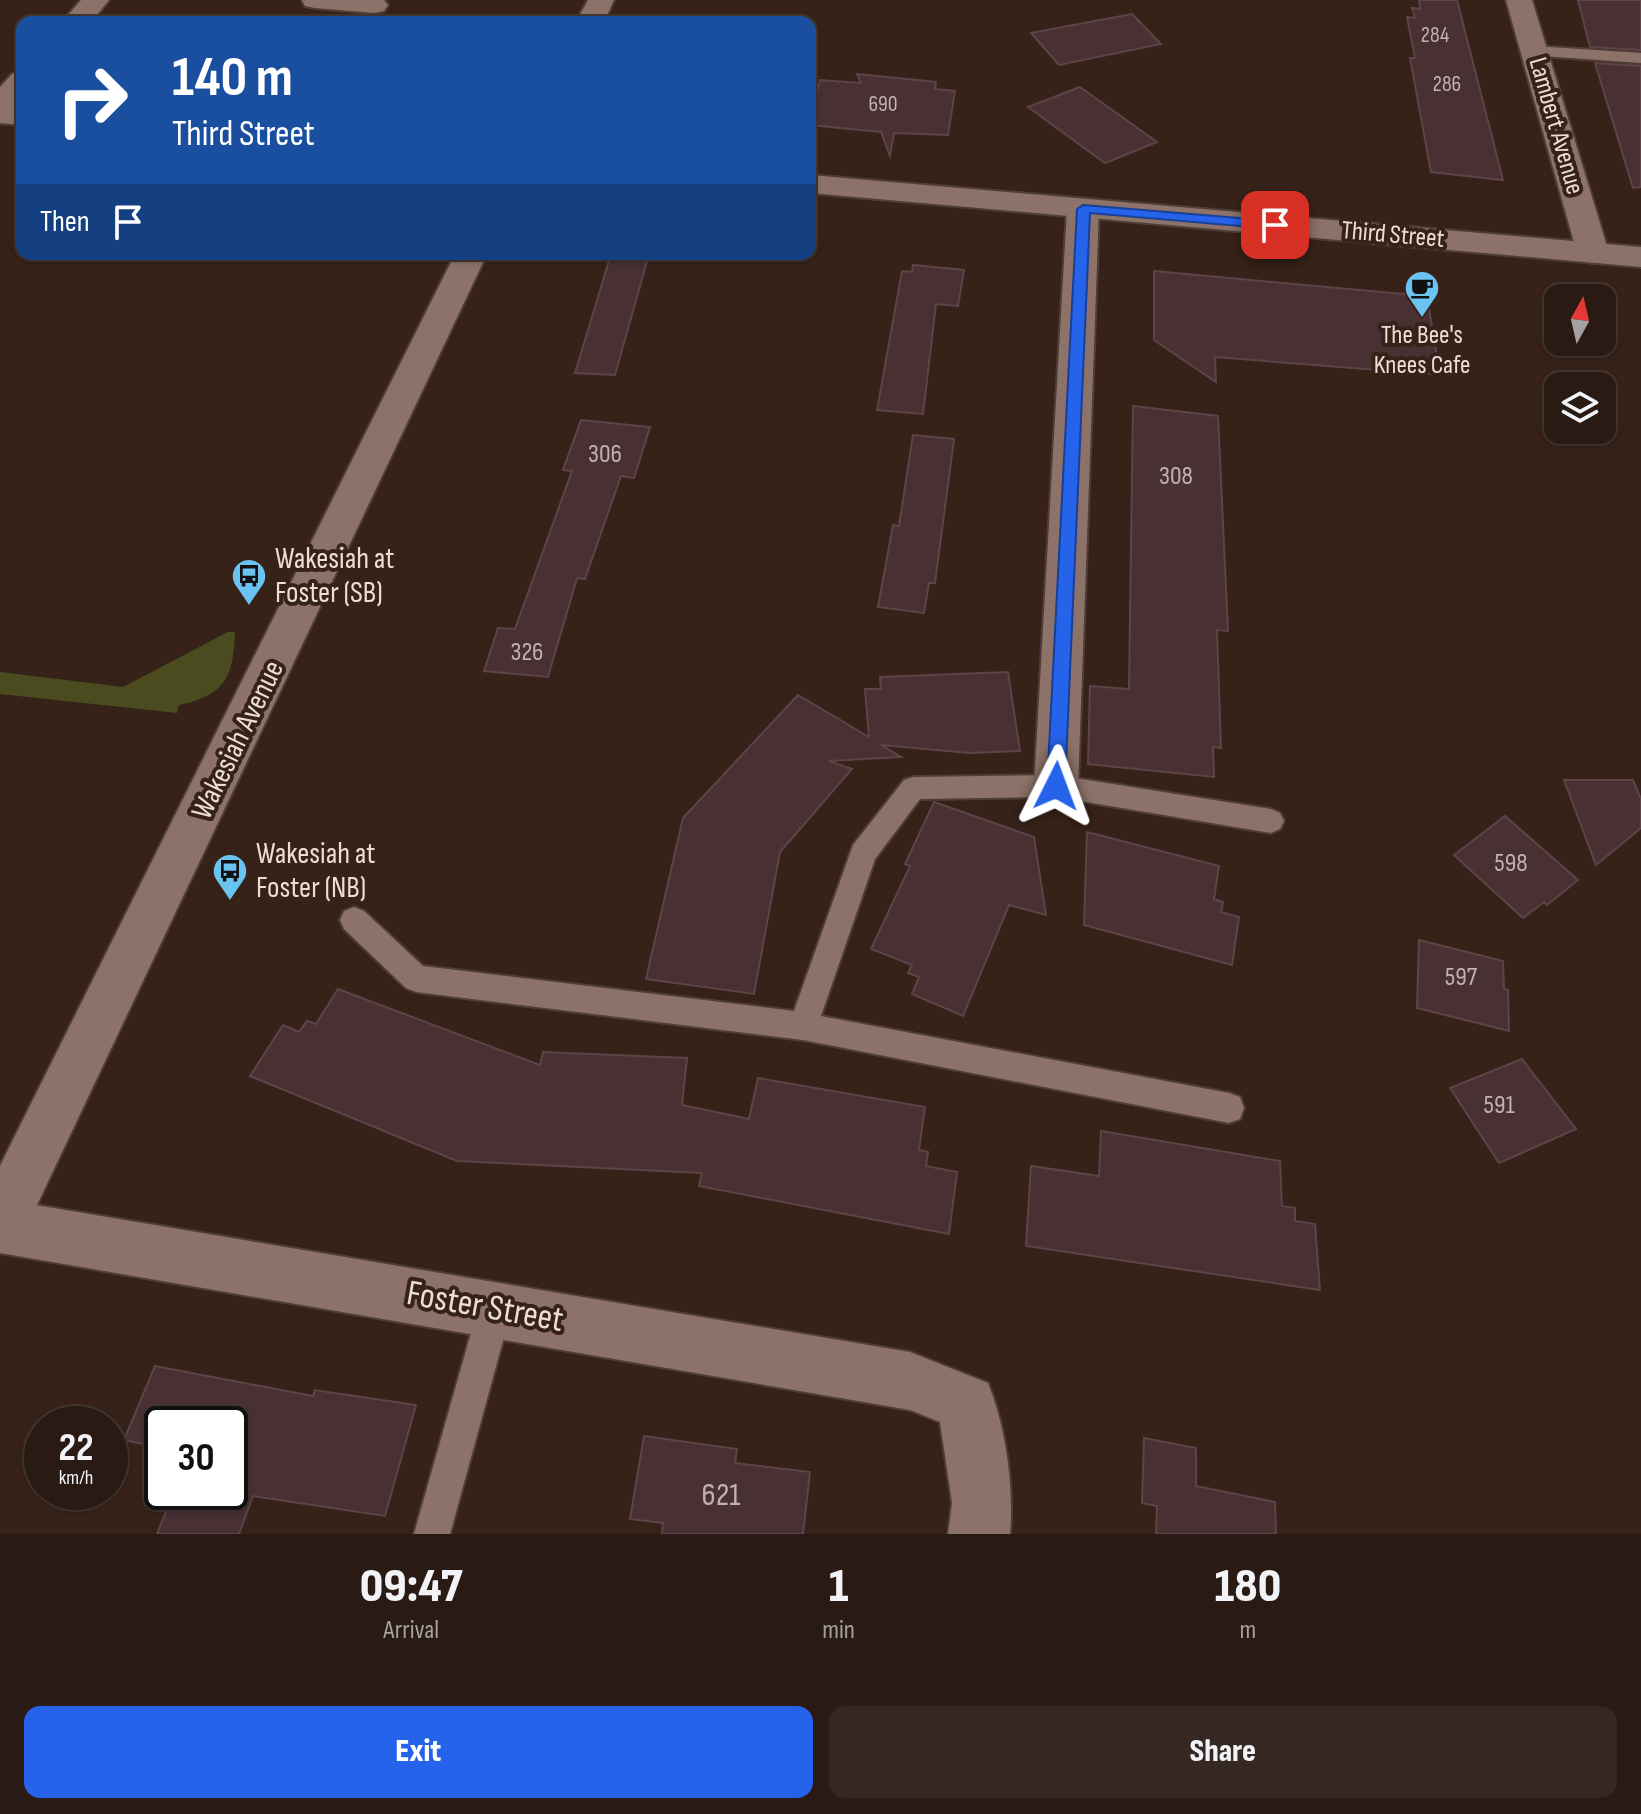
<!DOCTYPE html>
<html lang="en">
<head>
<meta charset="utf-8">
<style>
  :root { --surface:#291a13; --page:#352721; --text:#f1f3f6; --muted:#a5a1a0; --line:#453833; --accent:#2563eb }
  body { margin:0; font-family:"Sofia Sans Condensed",sans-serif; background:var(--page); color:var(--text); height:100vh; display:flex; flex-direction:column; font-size:30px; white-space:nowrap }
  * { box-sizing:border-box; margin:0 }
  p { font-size:26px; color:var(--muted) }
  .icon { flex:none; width:44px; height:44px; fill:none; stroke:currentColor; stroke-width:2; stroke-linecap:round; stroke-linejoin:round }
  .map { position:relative; height:1534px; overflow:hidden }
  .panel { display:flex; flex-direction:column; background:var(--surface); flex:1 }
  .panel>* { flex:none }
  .banner { position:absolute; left:16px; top:16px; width:800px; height:244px; border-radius:16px; box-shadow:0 2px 6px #0004,0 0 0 2px var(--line); background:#1a4fa0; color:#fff; overflow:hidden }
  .needle { width:52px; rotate:8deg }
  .tools { position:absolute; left:1544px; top:284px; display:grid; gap:16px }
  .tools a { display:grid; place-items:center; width:72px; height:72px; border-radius:16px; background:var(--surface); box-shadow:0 2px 6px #0004,0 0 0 2px var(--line); font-size:40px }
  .speed { position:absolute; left:24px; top:1406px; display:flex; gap:16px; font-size:40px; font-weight:700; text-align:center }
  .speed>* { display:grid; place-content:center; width:104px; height:104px; border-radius:50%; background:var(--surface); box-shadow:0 2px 6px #0004,0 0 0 2px var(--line); line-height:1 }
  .speed small { font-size:20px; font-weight:400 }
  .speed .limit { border:4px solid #111; border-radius:12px; background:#fff; color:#111 }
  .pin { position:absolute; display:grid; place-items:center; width:68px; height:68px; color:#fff; margin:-34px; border-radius:16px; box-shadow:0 4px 12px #0006 }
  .me { position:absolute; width:88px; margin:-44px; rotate:3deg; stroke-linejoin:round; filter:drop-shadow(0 0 6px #0008) }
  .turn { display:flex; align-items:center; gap:28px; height:168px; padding:0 24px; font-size:36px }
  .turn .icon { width:104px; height:104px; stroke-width:2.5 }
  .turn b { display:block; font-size:56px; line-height:68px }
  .then { display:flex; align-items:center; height:76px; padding:0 24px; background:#0003; gap:16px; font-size:30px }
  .eta { display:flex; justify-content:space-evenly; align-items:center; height:136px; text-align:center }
  .eta b { font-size:48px; font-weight:800; line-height:56px }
  .button { display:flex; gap:16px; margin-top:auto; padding:16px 24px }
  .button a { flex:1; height:92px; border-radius:16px; background:var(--accent); color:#fff; font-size:32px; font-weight:800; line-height:92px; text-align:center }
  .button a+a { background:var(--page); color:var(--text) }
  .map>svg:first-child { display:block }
  .green { fill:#4a4c20 }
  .building { fill:#483033; stroke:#5e4448; stroke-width:2 }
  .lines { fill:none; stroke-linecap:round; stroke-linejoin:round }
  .service-casing { stroke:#4f3d37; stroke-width:4 }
  .minor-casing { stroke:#4f3d37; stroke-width:4 }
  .tertiary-casing { stroke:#4f3d37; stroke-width:4 }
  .secondary-casing { stroke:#4f3d37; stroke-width:4 }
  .service { fill:#8c7268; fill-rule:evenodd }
  .minor { fill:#8c7268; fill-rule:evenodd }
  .tertiary { fill:#8c7268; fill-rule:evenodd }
  .secondary { fill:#8c7268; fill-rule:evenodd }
  .route { fill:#2563eb; stroke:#184099; stroke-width:2 }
  .labels { text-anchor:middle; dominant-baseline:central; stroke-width:8; stroke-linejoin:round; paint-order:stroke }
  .far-number-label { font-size:22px; fill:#c3b2ae }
  .far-street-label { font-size:26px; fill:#ecddd7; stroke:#372219 }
  .far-poi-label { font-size:26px; fill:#ecddd7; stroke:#372219 }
  .number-label { font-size:26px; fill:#c3b2ae }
  .poi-label { font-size:30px; fill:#ecddd7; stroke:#372219; text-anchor:start }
  .street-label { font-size:30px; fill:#ecddd7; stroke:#372219 }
  .near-number-label { font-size:32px; fill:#c3b2ae }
  .near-street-label { font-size:36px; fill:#ecddd7; stroke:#372219 }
</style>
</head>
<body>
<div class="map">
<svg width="1641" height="1534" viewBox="0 0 1641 1534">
  <rect width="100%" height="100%" fill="#372219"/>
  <path class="green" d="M228,632H235C233,676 227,695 179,705L177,713L0,694V672L123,687Z"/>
  <path class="building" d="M1419,0H1457L1503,180L1431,172L1410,58H1415L1407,17L1415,18L1412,8L1420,9Z
    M1578,0H1641V50L1590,47Z
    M1132,14L1161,44L1059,65L1031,33Z
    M1595,63L1641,66V187L1633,188Z
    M857,74L936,82L935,89L955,91L948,135L894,133L890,156L881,132L810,125L820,80L861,83Z
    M1080,87L1157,142L1105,163L1028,107Z
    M611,254H649L615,375L575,373Z
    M913,265L964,270L958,306L936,304L923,414L877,410L902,271L912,272Z
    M1154,271L1403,294L1410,290L1428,302L1440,375L1215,357L1216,382L1154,340Z
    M1133,406L1218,416L1228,631L1217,630L1221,748L1213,747L1214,777L1088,764L1090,686L1129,689Z
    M581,420L650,427L634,478L621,476L585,579L577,578L548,677L484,671L498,628L515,629L572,471L563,470Z
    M913,435L954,439L935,583H929L924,613L878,607L893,525L899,526Z
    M1008,672L1020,751L970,753L881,745L901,757L829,761L852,769L780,852L754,994L646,979L683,818L798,695L869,737L865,689H881L880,677Z
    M1564,780H1633L1641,799V828L1596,865Z
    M934,802L1034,837L1046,915L1009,905L963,1016L912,994L919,977L908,973L912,965L871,949L910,866L905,864Z
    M1505,816L1578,880L1547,905L1544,902L1523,918L1454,855Z
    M1087,832L1219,866L1214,899L1223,902L1221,912L1239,917L1232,965L1084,925Z
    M1419,940L1503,961L1504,989L1508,990L1509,1031L1417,1008Z
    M338,989L540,1065L543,1052L687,1058L682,1105L749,1119L758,1078L925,1107L919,1150L928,1152L926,1166L957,1172L949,1234L699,1186L702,1173L457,1161L250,1076L283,1025L299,1032L307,1021L316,1024Z
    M1522,1059L1576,1129L1499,1163L1450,1088Z
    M1101,1131L1280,1161L1282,1206L1295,1208V1221L1315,1224L1320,1290L1026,1246L1031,1166L1099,1176Z
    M155,1366L313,1396L315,1390L416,1405L385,1516L253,1496L239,1534H157L174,1492H230V1424H162V1448L124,1440Z
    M644,1436L737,1449L735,1463L810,1472L803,1534H662L663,1523L630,1519Z
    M1144,1438L1196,1448V1486L1275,1502L1276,1534H1156L1157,1506L1142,1503Z"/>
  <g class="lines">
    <defs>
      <path id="service" d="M1534,46L1641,53V63L1528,55L1526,51Z
        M1056,775L1271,809L1280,813L1284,821L1280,829L1271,833L1056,797L920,799L875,859L821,1016L1229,1093L1240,1097L1244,1108L1240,1119L1229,1123L803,1040L416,992L406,988L344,929L340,920L344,911L354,907L364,911L423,966L794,1011L853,845L904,780L913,777Z
        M495,1291L507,1296L512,1308L450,1534H414L478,1308L483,1296Z"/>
      <path id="minor" d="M81,0H109L91,22H62Z
        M302,0H384L388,5L384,11L374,13L315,8L305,6Z
        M1506,0H1532L1609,253L1605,260L1593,263L1581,260L1577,253Z
        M22,71V97L10,110L0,113V87L12,74Z
        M1083,199L1094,202L1099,209L1078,786L1072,799L1056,805L1040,799L1034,786L1067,209L1072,202Z
        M0,1199L910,1352L988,1383C1006,1428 1014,1486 1010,1534H948L952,1503L940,1422L910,1410L0,1253Z"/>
      <path id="tertiary" d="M810,175L1641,247V267L810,193Z"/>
      <path id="secondary" d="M588,0H614L604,22H576Z
        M0,105L22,107V125L0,123Z
        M455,254H487L19,1243L0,1251V1166Z"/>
    </defs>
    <use href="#service" class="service-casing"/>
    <use href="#minor" class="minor-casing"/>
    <use href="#tertiary" class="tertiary-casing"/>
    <use href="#secondary" class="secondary-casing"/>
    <use href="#service" class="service"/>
    <use href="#minor" class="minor"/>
    <use href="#tertiary" class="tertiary"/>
    <use href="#secondary" class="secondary"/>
  </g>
  <path class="route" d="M1083,205L1275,221L1281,225L1275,229L1090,213L1065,786L1056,794L1047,786L1077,209Z"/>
  <defs>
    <symbol id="cafe-pin" viewBox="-11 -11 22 30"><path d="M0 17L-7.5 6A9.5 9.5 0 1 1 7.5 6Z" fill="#6ac3f1" stroke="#372219"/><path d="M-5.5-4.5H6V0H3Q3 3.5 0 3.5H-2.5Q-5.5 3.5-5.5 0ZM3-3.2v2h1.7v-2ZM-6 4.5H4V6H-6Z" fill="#111"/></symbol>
    <symbol id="bus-pin" viewBox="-11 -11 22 30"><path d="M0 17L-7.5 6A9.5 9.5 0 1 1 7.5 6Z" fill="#6ac3f1" stroke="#372219"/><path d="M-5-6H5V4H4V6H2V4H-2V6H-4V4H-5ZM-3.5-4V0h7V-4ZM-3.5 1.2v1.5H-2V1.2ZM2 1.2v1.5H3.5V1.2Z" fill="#111"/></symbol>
  </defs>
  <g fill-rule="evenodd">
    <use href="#cafe-pin" x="1402" y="268" width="40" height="54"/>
    <use href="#bus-pin" x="229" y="556" width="40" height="54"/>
    <use href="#bus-pin" x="210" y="851" width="40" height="54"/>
  </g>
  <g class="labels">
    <g class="far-number-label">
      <text x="1435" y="35">284</text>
      <text x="1447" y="84">286</text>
      <text x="883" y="104">690</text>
    </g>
    <g class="far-street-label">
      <text transform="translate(1556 126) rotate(74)">Lambert Avenue</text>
      <text transform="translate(1393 235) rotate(5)">Third Street</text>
    </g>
    <g class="far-poi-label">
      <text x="1422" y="335">The Bee's<tspan x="1422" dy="30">Knees Cafe</tspan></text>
    </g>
    <g class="number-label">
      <text x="605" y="454">306</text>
      <text x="1176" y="476">308</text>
      <text x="527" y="652">326</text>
      <text x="1511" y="863">598</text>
      <text x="1461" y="977">597</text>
      <text x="1499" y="1105">591</text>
    </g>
    <g class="poi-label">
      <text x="275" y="559">Wakesiah at<tspan x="275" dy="34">Foster (SB)</tspan></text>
      <text x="256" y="854">Wakesiah at<tspan x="256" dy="34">Foster (NB)</tspan></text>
    </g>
    <g class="street-label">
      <text transform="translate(238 740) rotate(-64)">Wakesiah Avenue</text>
    </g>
    <g class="near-number-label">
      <text x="721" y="1495">621</text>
    </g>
    <g class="near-street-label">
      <text transform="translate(485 1307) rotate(10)">Foster Street</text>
    </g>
  </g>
</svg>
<div class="tools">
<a><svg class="needle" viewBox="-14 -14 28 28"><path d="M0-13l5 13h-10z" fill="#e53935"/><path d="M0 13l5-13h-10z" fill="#a5a1a0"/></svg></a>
<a><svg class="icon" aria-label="layers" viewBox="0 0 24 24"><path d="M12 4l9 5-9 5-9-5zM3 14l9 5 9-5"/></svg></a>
</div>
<div class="speed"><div>22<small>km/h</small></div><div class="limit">30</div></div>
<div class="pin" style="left:1275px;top:225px;background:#d93025"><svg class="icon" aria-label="arrive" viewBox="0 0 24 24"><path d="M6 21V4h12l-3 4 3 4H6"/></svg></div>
<svg class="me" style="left:1056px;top:786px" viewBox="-20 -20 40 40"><path d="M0-17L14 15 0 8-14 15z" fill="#2563eb" stroke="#fff" stroke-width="4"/></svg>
<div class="banner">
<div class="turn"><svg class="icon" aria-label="right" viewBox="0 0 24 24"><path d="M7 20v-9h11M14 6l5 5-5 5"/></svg><div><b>140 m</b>Third Street</div></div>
<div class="then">Then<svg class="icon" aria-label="arrive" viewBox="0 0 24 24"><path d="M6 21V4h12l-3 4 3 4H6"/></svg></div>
</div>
</div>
<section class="panel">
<div class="eta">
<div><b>09:47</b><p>Arrival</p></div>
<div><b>1</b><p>min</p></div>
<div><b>180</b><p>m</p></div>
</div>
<div class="button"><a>Exit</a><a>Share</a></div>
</section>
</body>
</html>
